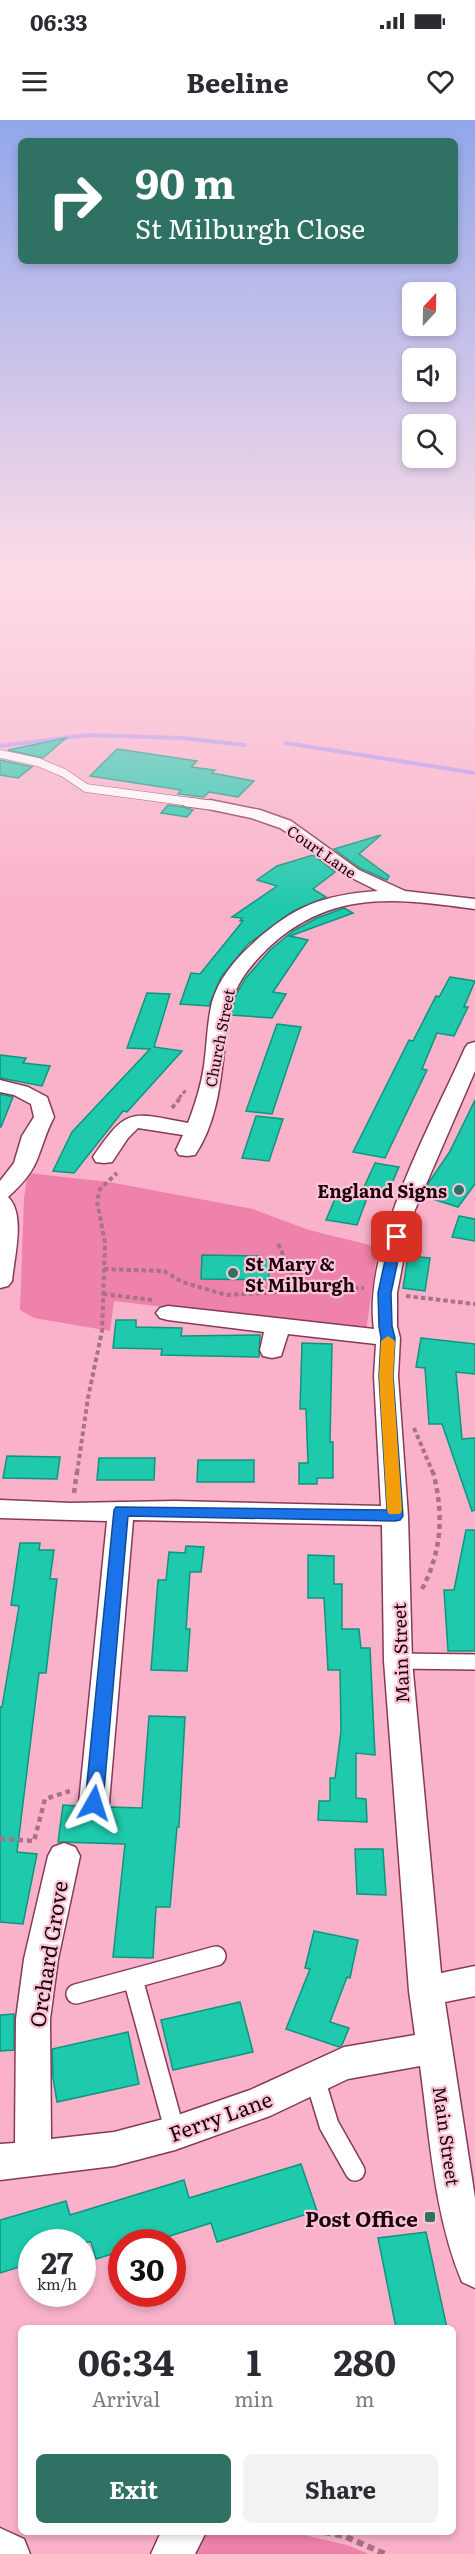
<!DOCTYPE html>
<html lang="en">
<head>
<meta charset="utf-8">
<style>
  :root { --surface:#fff; --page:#f2f2f3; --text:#2b2b33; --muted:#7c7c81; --accent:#2f7264 }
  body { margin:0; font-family:Literata,serif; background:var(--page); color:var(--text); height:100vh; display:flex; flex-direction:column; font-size:22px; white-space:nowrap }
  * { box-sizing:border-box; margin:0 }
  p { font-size:20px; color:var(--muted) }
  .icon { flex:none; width:33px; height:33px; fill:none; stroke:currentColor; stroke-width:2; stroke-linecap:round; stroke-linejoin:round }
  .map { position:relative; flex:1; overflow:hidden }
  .details { position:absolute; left:18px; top:2205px; width:438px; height:210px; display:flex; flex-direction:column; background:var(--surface); border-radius:9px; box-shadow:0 3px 9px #0003 }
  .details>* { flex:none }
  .top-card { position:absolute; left:18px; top:18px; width:440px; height:126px; border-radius:9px; box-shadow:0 3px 9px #0003; background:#2f7264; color:#fff; overflow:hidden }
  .needle { width:39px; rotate:22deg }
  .fabs { position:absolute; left:402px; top:162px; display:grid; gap:12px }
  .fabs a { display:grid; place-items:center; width:54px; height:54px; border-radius:9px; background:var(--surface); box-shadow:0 3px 9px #0003; font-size:30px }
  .speed { position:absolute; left:18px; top:2109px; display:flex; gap:12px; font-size:30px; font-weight:700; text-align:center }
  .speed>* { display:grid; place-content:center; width:78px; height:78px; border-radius:50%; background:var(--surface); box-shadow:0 3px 9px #0003; line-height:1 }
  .speed small { font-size:15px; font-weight:400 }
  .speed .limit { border:9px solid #d22; background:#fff; color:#111 }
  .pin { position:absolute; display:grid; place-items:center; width:51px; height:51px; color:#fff; margin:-26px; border-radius:12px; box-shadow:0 3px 9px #0006 }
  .me { position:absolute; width:66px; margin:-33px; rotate:6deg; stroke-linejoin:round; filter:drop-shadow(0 0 4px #0008) }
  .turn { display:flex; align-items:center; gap:21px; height:126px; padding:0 18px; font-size:27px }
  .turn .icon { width:78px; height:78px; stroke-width:2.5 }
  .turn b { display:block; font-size:42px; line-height:51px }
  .eta { display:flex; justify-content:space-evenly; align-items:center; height:102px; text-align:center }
  .eta b { font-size:36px; font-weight:700; line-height:42px }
  .action { display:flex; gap:12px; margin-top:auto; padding:12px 18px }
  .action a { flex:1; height:69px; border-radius:9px; background:var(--accent); color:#fff; font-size:24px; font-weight:700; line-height:69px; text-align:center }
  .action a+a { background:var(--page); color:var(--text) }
  .status { display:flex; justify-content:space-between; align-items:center; height:42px; padding:0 30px; background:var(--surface); direction:ltr }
  .status svg { height:16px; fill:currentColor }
  header { display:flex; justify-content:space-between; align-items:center; height:78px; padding:0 18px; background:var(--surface); font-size:27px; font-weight:700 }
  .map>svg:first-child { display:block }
  .green { fill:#ef82ab }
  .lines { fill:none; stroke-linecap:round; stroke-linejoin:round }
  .stream { stroke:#b094f0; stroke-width:4 }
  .building { fill:#1ec9ac; stroke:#0e9580; stroke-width:1.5 }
  .service-far3-casing { stroke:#853a58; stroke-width:9 }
  .service-far2-casing { stroke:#853a58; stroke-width:11 }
  .service-far1-casing { stroke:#853a58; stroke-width:18 }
  .service-casing { stroke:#853a58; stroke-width:22 }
  .minor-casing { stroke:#853a58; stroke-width:3 }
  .path-far3 { stroke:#a97286; stroke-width:3; stroke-dasharray:4 2; stroke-linecap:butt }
  .path-far2 { stroke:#a97286; stroke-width:4; stroke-dasharray:4.5 3; stroke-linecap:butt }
  .path-far1 { stroke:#a97286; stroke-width:4.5; stroke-dasharray:5 4; stroke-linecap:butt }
  .path { stroke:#a97286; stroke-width:6; stroke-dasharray:7 4.5; stroke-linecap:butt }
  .service-far3 { stroke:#fff; stroke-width:8 }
  .service-far2 { stroke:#fff; stroke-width:9 }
  .service-far1 { stroke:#fff; stroke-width:15 }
  .service { stroke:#fff; stroke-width:19 }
  .minor { fill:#fff; fill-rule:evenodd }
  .route { fill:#1a73e8; stroke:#114b97; stroke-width:1.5 }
  .slow { fill:#f59e0b }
  .poi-dot { fill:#2f7264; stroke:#fbc5d7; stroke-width:2 }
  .labels { text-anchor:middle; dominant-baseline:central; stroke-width:4.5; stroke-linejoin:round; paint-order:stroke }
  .far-street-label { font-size:15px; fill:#1d020d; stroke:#fbc5d7 }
  .poi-label { font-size:18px; font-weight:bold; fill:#1d020d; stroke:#fbc5d7; text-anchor:end }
  .street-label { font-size:18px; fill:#1d020d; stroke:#fbc5d7 }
  .near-street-label { font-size:21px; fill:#1d020d; stroke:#fbc5d7 }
  .near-poi-label { font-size:21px; font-weight:bold; fill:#1d020d; stroke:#fbc5d7; text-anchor:end }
</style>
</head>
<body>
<div class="status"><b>06:33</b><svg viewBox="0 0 49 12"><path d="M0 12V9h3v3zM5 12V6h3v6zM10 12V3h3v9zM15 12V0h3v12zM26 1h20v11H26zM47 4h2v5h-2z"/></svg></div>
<header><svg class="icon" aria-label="menu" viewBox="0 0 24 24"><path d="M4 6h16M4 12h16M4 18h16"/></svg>Beeline<svg class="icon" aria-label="heart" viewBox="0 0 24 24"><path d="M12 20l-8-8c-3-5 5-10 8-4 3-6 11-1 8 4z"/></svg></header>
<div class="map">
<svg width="475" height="2434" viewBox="0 0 475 2434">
  <rect width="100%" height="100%" fill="#f9b2ca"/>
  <path class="green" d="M28,1053L109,1062L253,1089L309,1110L378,1127L366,1211L114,1181L110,1211L34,1198L20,1190L24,1078Z
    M203,2412H291L347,2425L369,2434H192Z"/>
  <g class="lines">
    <path class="stream" d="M286,623L475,653
      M0,626L88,615L181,618L245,625"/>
  </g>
  <path class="building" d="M66,618L43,638L8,630Z
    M117,629L197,641L191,647L215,650L212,653L254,661L238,677L209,672L204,677L178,674L181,670L90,656Z
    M0,640L32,647L18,658L0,655Z
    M168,685L183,687L193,690L187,697L161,693Z
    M381,715L359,734L389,756L387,760L360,748L334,729Z
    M313,735L335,752L313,769L326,777L293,791L248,824L221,857L209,886L180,884L191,853L200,854L243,801H240L242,798L232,797L277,766L257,760L277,746Z
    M344,788L353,793L290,816L308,820L273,872L286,874L272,898L231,895L236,875L245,859L270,830L293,811L317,798Z
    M450,857L475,861L464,887H468L454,916L437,913L422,949L427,950L385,1038L353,1032L409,920L413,921L436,876L439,877Z
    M147,873L170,874L154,927L182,931L127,992L123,991L74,1053L53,1051L72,1012L150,929L127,928Z
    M277,904L301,907L272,994L246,991Z
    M0,935L26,938L23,943L50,946L42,966L0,958Z
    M0,974L13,977L1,1007H0Z
    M475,980V1064L458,1087L423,1076L429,1062L449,1033Z
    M256,996L283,999L269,1041L242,1038Z
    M375,1043L399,1047L388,1072L364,1067Z
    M337,1074L367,1078L357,1105L326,1100Z
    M459,1096L475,1099V1121L452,1117Z
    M202,1135L261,1136V1140H269V1160L201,1159Z
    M408,1136L430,1138L425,1171L403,1168Z
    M116,1200H136V1207L182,1208L181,1216L260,1215L259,1237L161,1235L162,1229L113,1228Z
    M421,1218L475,1224V1254L456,1252L462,1319L475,1318V1390L472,1391L442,1304H429L425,1248L416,1247Z
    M302,1223L332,1224L330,1322H333V1358H317V1364H299V1343H308L306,1289H300Z
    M7,1336L60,1337L57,1359L3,1358Z
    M99,1338H155L154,1360H97Z
    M198,1340H254V1362H197Z
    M466,1410H475V1531H448L444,1470H454Z
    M20,1423H40L39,1430H54L50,1459H57L46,1553H39L17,1732L37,1734L23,1804L0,1802V1587H2L19,1486L11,1485Z
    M186,1426L204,1427L201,1452H190L186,1509H190L187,1551L151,1550L158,1460H166L169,1432L185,1433Z
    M308,1435L334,1436V1464H342V1509H359L361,1528H370L375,1635L356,1633V1678L366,1679L367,1702L318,1700L319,1681H330V1658H335L341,1611L340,1550H328L324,1478H308Z
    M149,1596L185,1597L179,1707H177L170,1787H156L153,1838L113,1837L125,1724L58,1722L63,1685L78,1686L82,1694L93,1698L106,1694L110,1687L142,1688Z
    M355,1729H383L386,1775L357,1774Z
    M314,1811L358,1820L350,1858L347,1857L330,1902L349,1908L342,1925L339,1927L286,1909L310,1849L305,1848Z
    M240,1882L253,1932L173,1950L161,1900Z
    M14,1894V1930L0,1931V1895Z
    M128,1912L139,1964L57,1982L53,1958L52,1929Z
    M301,2044L317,2091L217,2122L211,2103L151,2122H122V2131L96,2139L91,2122H32V2143L0,2153V2100L66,2081L70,2095L184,2060L189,2078Z
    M426,2112L447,2208H396L378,2118Z"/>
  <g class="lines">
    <defs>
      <path id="service-far3" d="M0,634L38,642L64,653L86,668L198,683"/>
      <path id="service-far2" d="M187,682L210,685"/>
      <path id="service-far1" d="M398,1541L475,1542"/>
      <path id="service" d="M133,1859L175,2012
        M76,1874L216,1836
        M315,1959L329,2005L355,2051"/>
      <path id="minor" d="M210,680L260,690L291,701L359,750L405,771L475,779V789C396,778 331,769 268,828C248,848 234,865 229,893C221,941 223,993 195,1035L187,1036L179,1035L176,1030L183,1015L138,1008L128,1018L112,1042L104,1043L96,1042L93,1037C127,987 130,992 188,1003C195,985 201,966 204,946C207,925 207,903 212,882C219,859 233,842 250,826C292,787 321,775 378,771L334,749L296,718L280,708L251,698L204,688L202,685Z
        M475,922V951L411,1099L397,1173V1206L400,1218L398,1256L408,1396L412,1541L441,1853L475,1846V1876L445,1882L475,2078V2168L462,2162C434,2095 430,2018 420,1946L348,1959L270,1996L175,2030L114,2046L0,2060V2024L15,2023L16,1899L24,1839L48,1736L53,1727L64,1723L75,1727L80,1736L58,1839L50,1899L51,2019L114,2012L175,1996L250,1970L344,1927L415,1915L409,1871L384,1541L382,1405L133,1400L109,1683L105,1692L94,1696L83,1692L79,1683L107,1401L0,1398V1380L71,1383L175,1381L381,1386L374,1256L376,1224L288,1214L281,1236L272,1238L263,1236L260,1230L264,1212L168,1200L160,1198L156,1193L160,1188L168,1186L374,1209C362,1127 432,1003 465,928L468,924Z
        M0,960L28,967L47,977L54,997C45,1014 43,1026 36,1042C30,1056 19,1067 8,1077C26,1094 14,1138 12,1161L8,1166L0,1168V1061L14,1043L22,1016L34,997L31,984L14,975L0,972Z
        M0,2408L24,2419L30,2434H0Z
        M161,2412H206L195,2434H151Z"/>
    </defs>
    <use href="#service-far3" class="service-far3-casing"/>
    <use href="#service-far2" class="service-far2-casing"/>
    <use href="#service-far1" class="service-far1-casing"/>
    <use href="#service" class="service-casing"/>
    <use href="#minor" class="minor-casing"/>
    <path class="path-far3" d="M179,978L186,970"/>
    <path class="path-far2" d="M172,988L181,977
      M278,1124L301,1171
      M104,1149L164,1151L182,1162L226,1175L364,1168
      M103,1174L152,1180
      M406,1176L475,1184
      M414,1308L433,1353
      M77,1353L88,1278L102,1211L105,1123L97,1081L100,1069L117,1053"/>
    <path class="path-far1" d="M74,1373L77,1352
      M422,1469C442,1431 444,1393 433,1352
      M0,1719L34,1721L45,1679L70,1671"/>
    <path class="path" d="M324,2412L344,2416L385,2434"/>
    <use href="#service-far3" class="service-far3"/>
    <use href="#service-far2" class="service-far2"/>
    <use href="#service-far1" class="service-far1"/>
    <use href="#service" class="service"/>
    <use href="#minor" class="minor"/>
  </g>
  <linearGradient id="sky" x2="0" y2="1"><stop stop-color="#91a7eb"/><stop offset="0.57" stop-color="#fcdce7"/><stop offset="1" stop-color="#fcdce7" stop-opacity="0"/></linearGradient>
  <rect width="475" height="791" fill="url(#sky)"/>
  <path class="route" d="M397,1113L403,1117L391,1173L392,1206L395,1218L393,1256L403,1396L400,1400L395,1401L128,1396L103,1683L100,1688L94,1690L88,1688L85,1683L114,1390L116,1387L387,1390L379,1256L381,1218L379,1206L378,1173L390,1117Z"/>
  <path class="slow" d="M388,1216L395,1221L393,1256L402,1390L400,1394H389L387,1390L379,1256L381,1221Z"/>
  <g class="poi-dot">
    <circle cx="459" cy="1070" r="6"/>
    <circle cx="233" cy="1153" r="6"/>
    <rect x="424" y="2091" width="12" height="12" rx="3"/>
  </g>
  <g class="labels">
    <g class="far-street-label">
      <text transform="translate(322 731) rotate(35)">Court Lane</text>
      <text transform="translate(219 918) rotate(-79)">Church Street</text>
    </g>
    <g class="poi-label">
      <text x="447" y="1070">England Signs</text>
      <text x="245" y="1143" text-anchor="start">St Mary &amp;<tspan x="245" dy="21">St Milburgh</tspan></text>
    </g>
    <g class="street-label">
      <text transform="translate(400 1533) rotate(-92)">Main Street</text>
      <text transform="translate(447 2016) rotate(82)">Main Street</text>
    </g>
    <g class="near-street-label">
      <text transform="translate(47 1834) rotate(-81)">Orchard Grove</text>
      <text transform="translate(220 1995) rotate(-20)">Ferry Lane</text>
    </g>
    <g class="near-poi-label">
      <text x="418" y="2097">Post Office</text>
    </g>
  </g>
</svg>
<div class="fabs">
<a><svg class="needle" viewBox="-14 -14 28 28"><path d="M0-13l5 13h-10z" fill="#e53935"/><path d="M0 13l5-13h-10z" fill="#7c7c81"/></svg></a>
<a><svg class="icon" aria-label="sound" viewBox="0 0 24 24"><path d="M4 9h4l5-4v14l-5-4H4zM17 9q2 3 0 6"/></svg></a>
<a><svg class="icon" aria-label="search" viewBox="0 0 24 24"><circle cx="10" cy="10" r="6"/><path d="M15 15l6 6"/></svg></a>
</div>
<div class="speed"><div>27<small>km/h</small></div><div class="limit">30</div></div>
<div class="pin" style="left:397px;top:1117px;background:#d93025"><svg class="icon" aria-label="arrive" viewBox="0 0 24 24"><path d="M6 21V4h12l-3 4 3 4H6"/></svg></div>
<svg class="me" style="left:94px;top:1683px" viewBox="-20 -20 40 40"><path d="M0-17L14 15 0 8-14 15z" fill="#1a73e8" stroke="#fff" stroke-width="4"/></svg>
<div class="top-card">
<div class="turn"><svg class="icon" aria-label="right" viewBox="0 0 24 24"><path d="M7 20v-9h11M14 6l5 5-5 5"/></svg><div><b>90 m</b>St Milburgh Close</div></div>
</div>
<section class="details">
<div class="eta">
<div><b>06:34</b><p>Arrival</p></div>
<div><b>1</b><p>min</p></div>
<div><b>280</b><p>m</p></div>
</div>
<div class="action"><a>Exit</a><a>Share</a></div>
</section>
</div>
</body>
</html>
